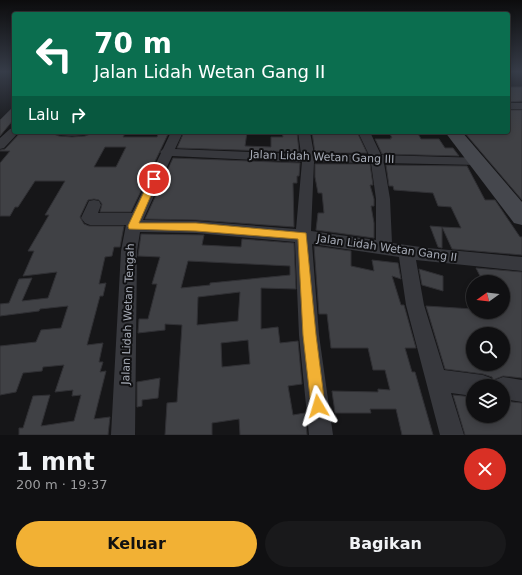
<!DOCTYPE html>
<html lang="id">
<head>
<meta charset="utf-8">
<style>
  :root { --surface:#101012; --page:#19191b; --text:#f1f3f6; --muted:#9c9d9f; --line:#303032; --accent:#f2b134 }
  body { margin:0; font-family:"DejaVu Sans",sans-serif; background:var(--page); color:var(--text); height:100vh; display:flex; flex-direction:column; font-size:15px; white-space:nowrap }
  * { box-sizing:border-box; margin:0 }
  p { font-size:13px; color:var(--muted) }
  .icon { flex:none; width:22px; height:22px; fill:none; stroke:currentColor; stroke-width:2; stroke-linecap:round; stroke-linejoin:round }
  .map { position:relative; height:435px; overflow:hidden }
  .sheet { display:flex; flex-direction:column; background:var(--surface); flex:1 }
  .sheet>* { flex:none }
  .hud { position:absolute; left:12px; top:12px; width:498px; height:122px; border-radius:4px; box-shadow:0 2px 6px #0003,0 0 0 1px var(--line); background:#0b6e4f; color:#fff; overflow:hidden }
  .needle { width:26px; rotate:255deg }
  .controls { position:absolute; left:466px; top:275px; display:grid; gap:8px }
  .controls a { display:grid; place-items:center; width:44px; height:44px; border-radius:50%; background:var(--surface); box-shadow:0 2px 6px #0003,0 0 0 1px var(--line); font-size:20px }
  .pin { position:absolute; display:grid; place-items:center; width:34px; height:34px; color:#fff; margin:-17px; border:2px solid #fff; border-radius:50%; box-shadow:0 1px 4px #0007 }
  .me { position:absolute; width:44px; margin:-22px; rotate:353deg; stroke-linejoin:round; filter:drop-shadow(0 0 3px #0008) }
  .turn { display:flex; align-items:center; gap:14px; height:84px; padding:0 16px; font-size:18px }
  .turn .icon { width:52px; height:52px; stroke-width:2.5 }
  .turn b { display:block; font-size:28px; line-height:34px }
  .then { display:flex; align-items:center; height:38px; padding:0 16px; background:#0003; gap:8px; font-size:15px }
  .round { display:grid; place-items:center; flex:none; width:42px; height:42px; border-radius:21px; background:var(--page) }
  .head { display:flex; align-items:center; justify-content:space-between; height:68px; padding:0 16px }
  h1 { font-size:24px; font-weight:800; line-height:30px }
  .primary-button { display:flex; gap:8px; margin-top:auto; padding:8px 16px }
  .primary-button a { flex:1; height:46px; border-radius:24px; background:var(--accent); color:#111; font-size:16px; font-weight:800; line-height:46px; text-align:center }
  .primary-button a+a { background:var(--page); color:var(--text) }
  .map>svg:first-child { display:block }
  .building { fill:#404145; stroke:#303034; fill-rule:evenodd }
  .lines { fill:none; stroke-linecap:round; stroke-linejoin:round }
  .minor { fill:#37383d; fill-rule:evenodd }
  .secondary { fill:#45474d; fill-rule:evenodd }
  .route { fill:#f2b134; stroke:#9d7322 }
  .labels { text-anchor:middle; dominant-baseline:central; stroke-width:4; stroke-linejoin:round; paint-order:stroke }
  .street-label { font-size:11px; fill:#a8adb8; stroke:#111113 }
</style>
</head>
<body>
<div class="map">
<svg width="522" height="435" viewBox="0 0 522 435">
  <rect width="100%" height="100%" fill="#161618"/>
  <path class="building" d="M508,87H522V101L508,102Z
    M14,106V119L0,136V120Z
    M508,110H522V200L464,132H508Z
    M110,132H126L123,137H157L159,132H169L131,212H100L102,204L99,200L94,199L88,200L80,217L84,224L89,226H124L120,247H114L112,256L105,257L99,284L106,283L103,296H100L87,345L103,343L99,362H103L100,372L106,371L94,419L110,417L108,435H19V428H23L33,396L50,395L41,426L74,421L81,395L72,396L73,390L55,392L64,365L43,367L42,371L23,373L16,392L0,395V346L36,342L41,330L61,328L68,306L40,309L39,311L0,316V304L9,303L19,279L32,278L22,301L48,298L57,272L23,276L34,251H28L49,215H45L65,181H35L18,207H15L10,216H0V163L10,151H0V150L5,149L20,133H51L59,136L72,137L85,136L93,133ZM105,147H126L116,167H94Z
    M184,132H247L245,146L271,147V137H283L282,132H297L299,152L177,148Z
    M312,132H357L367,153H315Z
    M389,132H417L421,139H439L445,148H453L459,156L382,154L375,139H391L390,138H392Z
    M173,158L300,163L299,176H297V183H293L294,227L196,220L145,219Z
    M315,164H370L373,185H370L374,199V206H371L374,223V238L316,230L318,213H324L322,193H318L315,177Z
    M386,165L467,166L485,200H495L520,237H522V255L452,249L442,227L461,228L451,207L438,206L433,193L394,190L393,186H389Z
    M430,226L442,227V248L438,247Z
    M141,234L204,235L202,245L241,247L242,239L294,243L296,289L261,288V329L278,327L280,343L298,341L302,384L288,386L293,415L305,413L307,435H240L239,419L212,423V435H165L167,403L177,402L182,325L165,324V330L138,333L139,319H148L157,284H152L160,257L138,256ZM188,261L290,266V275L210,283V285L181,288ZM240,292L238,321L197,325L198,297ZM248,340L250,364L222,367L221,343Z
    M314,246L351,251V266L374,271L372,260L398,263L401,279L392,276L401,305H404L416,348H405L412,372H415L433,435H402L396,409H370L371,413H335L332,391L378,392V389L390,390L385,370H373L368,348H331L327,314H319Z
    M476,268L522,272V378L503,376L493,380L492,377L483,374L445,369L426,306L473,309V312H503V282H483ZM473,334H503V364H473Z
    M419,269L443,276V291L422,285Z
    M160,378L158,398L142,400V406L137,407V382Z
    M453,395L473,397V416H503V401L522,403V435H465Z"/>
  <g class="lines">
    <path class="minor" d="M508,103H522V109H508Z
      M14,128V132H19L4,148L0,149V138L10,129Z
      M52,132H92C87,137 57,137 52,132Z
      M171,132H183L175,149L301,154L298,132H310L314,154L369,155L358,132H370L381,155L482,158L484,161L482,164L478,165L384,163L390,199L392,243L428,248L522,257V271L416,260L424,305L444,370L483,375L491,378L493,384L495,380L503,377L522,380V402L503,399V386H473V396L451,393L464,435H440L406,305L399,257L312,244L319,335L333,435H309L299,335L295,242L196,233L140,232L137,251L135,435H111L121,251L126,225H90L85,223L81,218L89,201L94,200L99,201L101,205L98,213H132L161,153L160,152L163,149ZM172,156L302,162L296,229L196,221L143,220ZM314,162L371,163L376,199V240L311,231Z"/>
    <path class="secondary" d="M445,132H462L522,202V225L514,223Z"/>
  </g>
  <linearGradient id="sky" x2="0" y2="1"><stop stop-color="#0c0c0d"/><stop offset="0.54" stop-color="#363c48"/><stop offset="1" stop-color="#363c48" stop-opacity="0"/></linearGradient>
  <rect width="522" height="133" fill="url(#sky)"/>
  <path class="route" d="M154,176L158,179L139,223H196L306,233L316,335L325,406L323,412L318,414L313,412L311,406L303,335L298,239L196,231L129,229L128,226L150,179Z"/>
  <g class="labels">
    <g class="street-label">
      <text transform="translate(322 157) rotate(2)">Jalan Lidah Wetan Gang III</text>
      <text transform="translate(387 248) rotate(8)">Jalan Lidah Wetan Gang II</text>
      <text transform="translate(128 314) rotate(-88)">Jalan Lidah Wetan Tengah</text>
    </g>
  </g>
</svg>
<div class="controls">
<a><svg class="needle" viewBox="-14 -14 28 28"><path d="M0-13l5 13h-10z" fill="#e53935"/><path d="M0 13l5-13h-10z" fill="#9c9d9f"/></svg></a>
<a><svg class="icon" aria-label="search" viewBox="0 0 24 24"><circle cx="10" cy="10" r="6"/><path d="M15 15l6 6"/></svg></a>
<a><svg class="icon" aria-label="layers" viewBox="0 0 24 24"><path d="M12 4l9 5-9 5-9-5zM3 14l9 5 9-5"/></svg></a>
</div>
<div class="pin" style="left:154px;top:179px;background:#d93025"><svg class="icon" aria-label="arrive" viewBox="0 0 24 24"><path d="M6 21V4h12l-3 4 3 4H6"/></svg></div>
<svg class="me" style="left:318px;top:406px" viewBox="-20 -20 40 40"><path d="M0-17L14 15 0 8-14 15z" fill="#f2b134" stroke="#fff" stroke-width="4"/></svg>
<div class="hud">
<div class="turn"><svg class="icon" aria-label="left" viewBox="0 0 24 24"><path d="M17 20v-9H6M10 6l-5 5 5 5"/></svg><div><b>70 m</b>Jalan Lidah Wetan Gang II</div></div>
<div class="then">Lalu<svg class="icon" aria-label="right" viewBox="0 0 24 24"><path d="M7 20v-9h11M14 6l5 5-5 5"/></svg></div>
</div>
</div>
<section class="sheet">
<div class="head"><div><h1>1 mnt</h1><p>200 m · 19:37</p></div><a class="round" style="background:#d93025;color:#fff"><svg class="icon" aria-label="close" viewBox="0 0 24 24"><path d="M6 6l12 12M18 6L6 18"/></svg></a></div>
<div class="primary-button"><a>Keluar</a><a>Bagikan</a></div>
</section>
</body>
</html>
